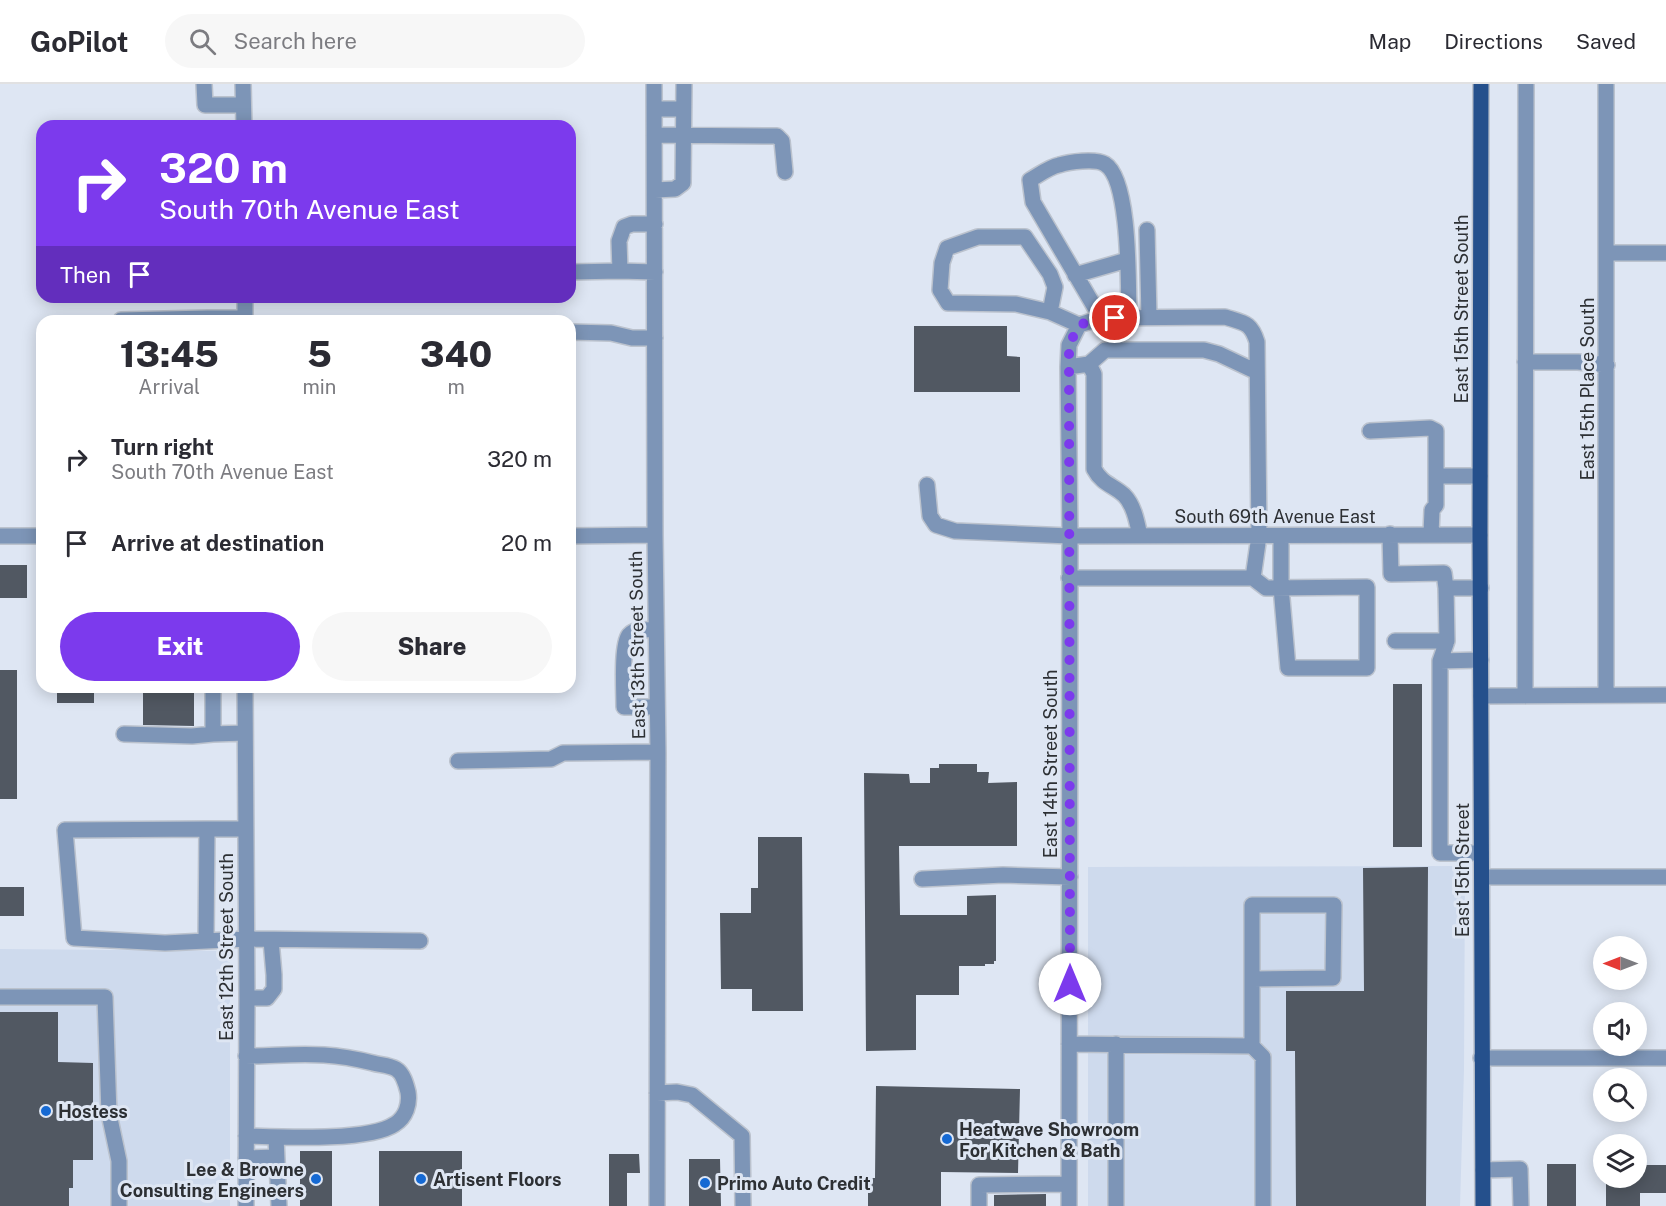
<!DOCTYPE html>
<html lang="en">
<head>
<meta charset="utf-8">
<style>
  :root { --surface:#fff; --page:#f7f7f7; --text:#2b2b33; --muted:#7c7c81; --line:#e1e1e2; --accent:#7c3aed }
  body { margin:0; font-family:"Public Sans",sans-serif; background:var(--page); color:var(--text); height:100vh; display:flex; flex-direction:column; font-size:22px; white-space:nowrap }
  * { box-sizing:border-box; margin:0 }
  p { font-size:20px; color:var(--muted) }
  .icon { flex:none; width:33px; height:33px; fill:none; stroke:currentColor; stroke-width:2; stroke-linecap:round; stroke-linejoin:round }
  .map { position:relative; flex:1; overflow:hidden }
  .details { position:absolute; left:36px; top:231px; width:540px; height:378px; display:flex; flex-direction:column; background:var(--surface); border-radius:18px; box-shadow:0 3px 15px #0003 }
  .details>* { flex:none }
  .hud { position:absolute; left:36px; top:36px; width:540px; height:183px; border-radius:18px; box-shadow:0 3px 15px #0003; background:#7c3aed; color:#fff; overflow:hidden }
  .needle { width:39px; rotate:270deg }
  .controls { position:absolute; left:1593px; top:852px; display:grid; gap:12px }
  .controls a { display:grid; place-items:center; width:54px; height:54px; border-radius:50%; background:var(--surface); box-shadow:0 3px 15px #0003; font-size:30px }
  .pin { position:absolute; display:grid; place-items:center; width:51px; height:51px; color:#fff; margin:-26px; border:3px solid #fff; border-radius:50%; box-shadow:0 2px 6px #0007 }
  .me { position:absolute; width:66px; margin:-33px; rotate:0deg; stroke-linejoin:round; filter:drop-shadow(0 0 4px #0008) }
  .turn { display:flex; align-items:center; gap:21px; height:126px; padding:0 24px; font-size:27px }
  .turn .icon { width:78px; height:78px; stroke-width:2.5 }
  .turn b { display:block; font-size:42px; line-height:51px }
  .then { display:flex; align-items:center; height:57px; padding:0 24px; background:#0003; gap:12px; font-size:22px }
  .eta { display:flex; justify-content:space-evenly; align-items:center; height:102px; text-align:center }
  .eta b { font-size:36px; font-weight:800; line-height:42px }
  .button { display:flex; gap:12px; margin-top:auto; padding:12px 24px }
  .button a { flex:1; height:69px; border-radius:36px; background:var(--accent); color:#fff; font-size:24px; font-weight:800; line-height:69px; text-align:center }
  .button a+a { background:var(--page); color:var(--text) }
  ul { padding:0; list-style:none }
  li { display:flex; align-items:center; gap:18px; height:84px; padding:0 24px }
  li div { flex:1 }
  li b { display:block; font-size:22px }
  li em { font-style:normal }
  header { display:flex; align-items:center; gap:36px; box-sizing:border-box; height:84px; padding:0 30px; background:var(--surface); border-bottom:2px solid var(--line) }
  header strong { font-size:28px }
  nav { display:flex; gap:33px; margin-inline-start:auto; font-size:21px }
  .search { width:420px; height:54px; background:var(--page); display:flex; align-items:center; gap:15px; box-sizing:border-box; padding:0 21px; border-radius:33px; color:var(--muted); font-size:22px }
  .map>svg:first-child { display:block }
  .built { fill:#cedaed }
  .building { fill:#515862 }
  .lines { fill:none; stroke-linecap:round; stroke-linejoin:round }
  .minor-casing { stroke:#bbc2cd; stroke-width:18 }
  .major-casing { stroke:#bbc2cd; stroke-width:18 }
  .minor { stroke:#7d95b7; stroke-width:15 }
  .major { stroke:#25508c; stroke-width:15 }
  .route { stroke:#7c3aed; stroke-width:10; stroke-dasharray:0 18 }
  .poi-dot { fill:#1569d3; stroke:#dee6f3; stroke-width:2 }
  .labels { text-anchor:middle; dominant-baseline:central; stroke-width:6; stroke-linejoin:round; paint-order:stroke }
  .street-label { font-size:18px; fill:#2d3034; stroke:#dee6f3 }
  .poi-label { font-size:18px; font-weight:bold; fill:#2d3034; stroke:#dee6f3; text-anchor:start }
</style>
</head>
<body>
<header>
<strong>GoPilot</strong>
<div class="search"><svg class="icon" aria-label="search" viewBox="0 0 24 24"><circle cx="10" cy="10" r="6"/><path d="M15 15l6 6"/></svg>Search here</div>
<nav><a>Map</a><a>Directions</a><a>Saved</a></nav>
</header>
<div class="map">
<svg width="1666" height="1122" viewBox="0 0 1666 1122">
  <rect width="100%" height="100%" fill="#dee6f3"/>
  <path class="built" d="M1465,782L1464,986L1460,1122H1088V783Z
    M0,865L230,867V1122H0Z"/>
  <path class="building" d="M914,242H1007V272L1020,273V308H914Z
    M0,481H27V514H0Z
    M0,586H17V715H0Z
    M1393,600H1422V763H1393Z
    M57,603H94V619H57Z
    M143,603H194V642L143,641Z
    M939,680H977V688H989L988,699L1017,698V762H899L900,831H967V812L996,811V877H994V880H985V882H959V911H916V966L866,967L864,689L909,690L910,699H930V684H939Z
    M758,753H802L803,927H752V905H721L720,829H751V804H758Z
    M1428,783L1426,1122H1296L1295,967H1286V907H1364L1363,784Z
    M0,803H24V832H0Z
    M0,928H58V978L93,979V1076H73V1104H69V1122H0Z
    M876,1002L1020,1005L1018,1089L941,1088V1122H868V1094H875Z
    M300,1067H332V1122H300Z
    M379,1067H462V1122H379Z
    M609,1070H639L640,1089H627V1122H609Z
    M689,1075H720L721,1122H689Z
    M1547,1080H1576V1122H1547Z
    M1636,1081H1666V1109H1640V1122H1606V1094H1636Z
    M1046,1110V1122H994V1111Z"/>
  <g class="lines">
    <defs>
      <path id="minor" d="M204,0L205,21H243
        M243,0L244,42
        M654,0L655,451L658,668L657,1122
        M1606,0V611
        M654,25H683
        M654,51L777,52L782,57L785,88
        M655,106L675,105L683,99L684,0
        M655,140H632L624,143L619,157L620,187L655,188
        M1147,146L1149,233
        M1607,169H1666
        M570,188L620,187
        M1075,191L1127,176
        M1050,228L1055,203L1050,190L1025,153H978L947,164L942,179L940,206L948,219L1016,220L1050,228L1079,241
        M1101,234L1033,118L1030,96C1039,91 1049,83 1059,81C1069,78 1095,74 1105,80C1131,96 1128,203 1129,233
        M121,236L208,234
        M208,237V234H245
        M245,237V213
        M1079,241L1101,234L1225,233C1244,239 1251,238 1257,258L1259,452L1253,494
        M570,248L611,249L632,254H655
        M1525,278H1578L1607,281
        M1089,280L1094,290V385C1102,400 1113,401 1124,411C1134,421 1137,438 1140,452
        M1068,283L1089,280L1105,266H1204L1219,270L1257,288
        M1370,347L1430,344L1436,347V421L1432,426L1431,450
        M1436,392H1480
        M927,401L930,432L936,441L955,447L1070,452L1480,451
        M1390,450L1391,490L1444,489L1446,504
        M0,452H42
        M570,452L655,451
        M1069,494H1253L1266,504L1367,503V584H1288L1281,503V452
        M1481,504H1446L1447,557L1440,577V769H1481
        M656,546C647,546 635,544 629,551C621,561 624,608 624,623H657
        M1395,557H1447
        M1440,577L1481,576
        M213,603V650L245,649
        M245,603L247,914L246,1122
        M1481,612L1666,611
        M1525,612L1526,0
        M124,650L192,652L213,650
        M458,677L551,675L563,669L658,668
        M246,745H207L206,857L246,855L420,857
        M1482,793H1666
        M922,795L1003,791L1070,793
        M206,857L165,859L74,854L65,746L207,745
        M0,913H105L109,1030L119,1077V1122
        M247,914H267L274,905V891L271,856
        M1069,960L1252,962L1263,973V1122
        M1116,960V1122
        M1252,962V821H1334L1333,894L1253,895
        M1481,974H1666
        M657,1009L677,1008L692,1011L742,1052L743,1122
        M246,1052C279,1053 369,1058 395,1040C406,1033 410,1020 408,1008C406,1000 403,989 396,985C389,981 380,981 373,979C357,975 341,972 324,971C298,969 272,972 246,972
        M276,1053L279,1122
        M246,1074L276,1073
        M1483,1086L1520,1085L1521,1122
        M979,1122V1101L1069,1100
        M1069,1122L1070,452L1068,283L1069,261L1079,241"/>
      <path id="major" d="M1481,0L1480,451L1483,1122"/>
    </defs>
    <use href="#minor" class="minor-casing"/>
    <use href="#major" class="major-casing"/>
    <use href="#minor" class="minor"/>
    <use href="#major" class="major"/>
  </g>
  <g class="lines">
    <path class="route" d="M1070,900L1069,261L1079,241L1101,234H1115"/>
  </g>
  <g class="poi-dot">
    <circle cx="46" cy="1027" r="6"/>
    <circle cx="947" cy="1055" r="6"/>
    <circle cx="316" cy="1095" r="6"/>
    <circle cx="421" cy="1095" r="6"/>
    <circle cx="705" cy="1099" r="6"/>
  </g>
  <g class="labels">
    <g class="street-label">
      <text transform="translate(1461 225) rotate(-90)">East 15th Street South</text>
      <text transform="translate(1587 305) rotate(-90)">East 15th Place South</text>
      <text x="1275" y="432">South 69th Avenue East</text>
      <text transform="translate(637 561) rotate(-91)">East 13th Street South</text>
      <text transform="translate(1050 680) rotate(-90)">East 14th Street South</text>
      <text transform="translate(1462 786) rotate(-90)">East 15th Street</text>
      <text transform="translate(226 863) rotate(-90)">East 12th Street South</text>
    </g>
    <g class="poi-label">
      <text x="58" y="1027">Hostess</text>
      <text x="959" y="1045">Heatwave Showroom<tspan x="959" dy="21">For Kitchen &amp; Bath</tspan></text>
      <text x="304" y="1085" text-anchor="end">Lee &amp; Browne<tspan x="304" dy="21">Consulting Engineers</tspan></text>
      <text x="433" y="1095">Artisent Floors</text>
      <text x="717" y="1099">Primo Auto Credit</text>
    </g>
  </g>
</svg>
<div class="controls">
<a><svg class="needle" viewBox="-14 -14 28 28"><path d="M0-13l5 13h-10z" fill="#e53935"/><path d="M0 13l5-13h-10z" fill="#7c7c81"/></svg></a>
<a><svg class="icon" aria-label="sound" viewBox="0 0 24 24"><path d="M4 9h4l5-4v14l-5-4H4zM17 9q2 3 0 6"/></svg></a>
<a><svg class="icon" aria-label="search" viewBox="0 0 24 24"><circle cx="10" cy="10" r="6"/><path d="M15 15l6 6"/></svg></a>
<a><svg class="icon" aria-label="layers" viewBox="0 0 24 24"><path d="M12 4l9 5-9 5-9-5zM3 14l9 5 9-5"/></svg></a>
</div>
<div class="pin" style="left:1115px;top:234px;background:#d93025"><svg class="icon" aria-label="arrive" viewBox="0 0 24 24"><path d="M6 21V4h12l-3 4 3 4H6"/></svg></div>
<svg class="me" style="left:1070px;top:900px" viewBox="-20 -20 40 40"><circle r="19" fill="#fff"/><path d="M0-13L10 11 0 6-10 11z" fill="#7c3aed"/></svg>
<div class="hud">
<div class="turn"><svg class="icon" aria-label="right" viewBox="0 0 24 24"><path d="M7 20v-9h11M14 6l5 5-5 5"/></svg><div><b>320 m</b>South 70th Avenue East</div></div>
<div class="then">Then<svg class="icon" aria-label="arrive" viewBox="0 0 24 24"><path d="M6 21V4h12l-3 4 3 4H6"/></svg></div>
</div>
<section class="details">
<div class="eta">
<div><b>13:45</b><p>Arrival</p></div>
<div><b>5</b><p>min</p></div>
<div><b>340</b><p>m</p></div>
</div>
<ul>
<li><svg class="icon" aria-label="right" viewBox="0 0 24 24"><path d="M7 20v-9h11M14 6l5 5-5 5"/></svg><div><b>Turn right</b><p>South 70th Avenue East</p></div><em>320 m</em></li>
<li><svg class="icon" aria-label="arrive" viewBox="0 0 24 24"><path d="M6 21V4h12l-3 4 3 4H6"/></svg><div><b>Arrive at destination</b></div><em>20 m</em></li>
</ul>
<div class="button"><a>Exit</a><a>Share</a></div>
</section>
</div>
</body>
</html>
